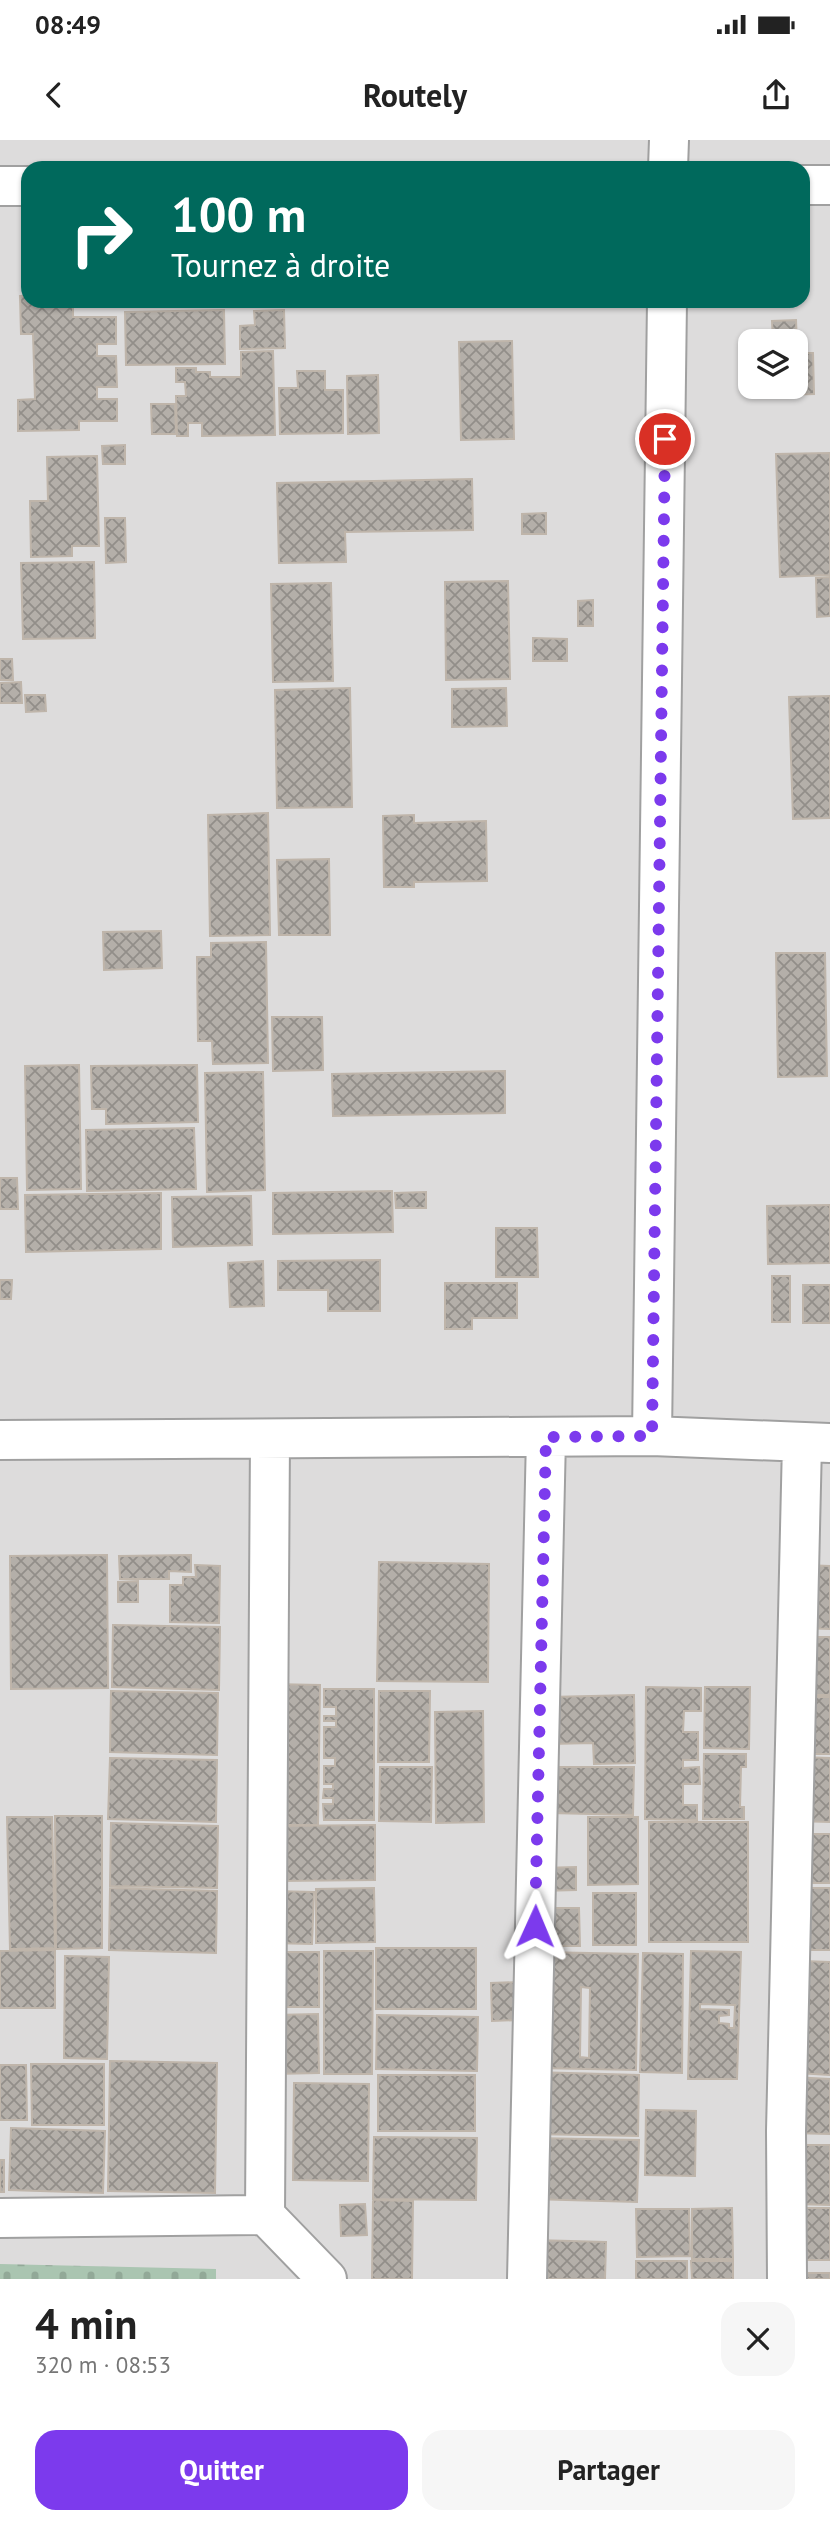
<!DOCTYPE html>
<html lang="fr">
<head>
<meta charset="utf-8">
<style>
  :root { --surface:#fff; --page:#f6f6f6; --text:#222; --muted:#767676; --accent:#7c3aed }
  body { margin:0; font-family:"PT Sans",sans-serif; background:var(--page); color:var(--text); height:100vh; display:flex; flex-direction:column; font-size:26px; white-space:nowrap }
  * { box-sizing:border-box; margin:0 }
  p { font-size:23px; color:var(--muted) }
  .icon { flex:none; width:38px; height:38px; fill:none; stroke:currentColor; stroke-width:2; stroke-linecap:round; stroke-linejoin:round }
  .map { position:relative; height:2139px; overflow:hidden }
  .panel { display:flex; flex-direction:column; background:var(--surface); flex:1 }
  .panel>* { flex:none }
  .guide { position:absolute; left:21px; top:21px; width:789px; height:147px; border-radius:21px; box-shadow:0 2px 5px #0004; background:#00695c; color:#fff; overflow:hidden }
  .controls { position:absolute; left:738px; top:189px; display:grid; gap:14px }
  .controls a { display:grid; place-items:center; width:70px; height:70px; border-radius:14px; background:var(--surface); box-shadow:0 2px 5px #0004; font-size:35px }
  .pin { position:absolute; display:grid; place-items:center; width:60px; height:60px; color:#fff; margin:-30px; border:4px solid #fff; border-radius:50%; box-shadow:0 2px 7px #0007 }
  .me { position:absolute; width:77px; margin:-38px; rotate:1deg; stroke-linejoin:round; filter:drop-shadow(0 0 5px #0008) }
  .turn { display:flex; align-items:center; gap:24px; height:147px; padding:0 35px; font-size:32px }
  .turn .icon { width:91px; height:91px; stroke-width:2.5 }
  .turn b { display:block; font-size:49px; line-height:60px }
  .round { display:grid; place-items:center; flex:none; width:74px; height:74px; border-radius:21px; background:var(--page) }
  .headline { display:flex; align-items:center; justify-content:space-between; height:119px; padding:0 35px }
  h1 { font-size:42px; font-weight:800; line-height:52px }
  .action { display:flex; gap:14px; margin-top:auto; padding:14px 35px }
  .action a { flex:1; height:80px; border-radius:21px; background:var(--accent); color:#fff; font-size:28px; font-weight:800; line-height:80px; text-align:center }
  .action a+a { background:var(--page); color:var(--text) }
  .status { display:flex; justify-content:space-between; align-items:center; height:49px; padding:0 35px; background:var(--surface); direction:ltr }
  .status svg { height:19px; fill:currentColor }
  header { display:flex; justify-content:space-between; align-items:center; height:91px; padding:0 35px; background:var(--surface); font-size:32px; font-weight:800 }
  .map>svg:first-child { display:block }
  .residential { fill:#dddcdc; fill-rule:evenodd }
  .cemetery { fill:url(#cemetery-stones) }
  .building { fill:url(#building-cross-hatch); stroke:#bfb5aa; stroke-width:2; fill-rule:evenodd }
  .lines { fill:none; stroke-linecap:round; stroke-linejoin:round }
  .minor-casing { stroke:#a0a0a0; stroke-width:42 }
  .minor { stroke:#fff; stroke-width:38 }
  .route { stroke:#7c3aed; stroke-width:12; stroke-dasharray:0 21.6 }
</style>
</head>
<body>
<div class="status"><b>08:49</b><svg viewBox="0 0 49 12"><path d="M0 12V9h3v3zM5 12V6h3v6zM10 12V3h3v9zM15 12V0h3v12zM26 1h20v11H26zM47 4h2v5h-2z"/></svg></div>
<header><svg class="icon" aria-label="back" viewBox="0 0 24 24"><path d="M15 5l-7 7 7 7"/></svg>Routely<svg class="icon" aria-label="share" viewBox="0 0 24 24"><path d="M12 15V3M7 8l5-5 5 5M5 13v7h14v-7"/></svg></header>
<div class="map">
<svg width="830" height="2139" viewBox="0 0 830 2139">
  <defs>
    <pattern id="cemetery-stones" width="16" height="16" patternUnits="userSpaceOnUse" patternTransform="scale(1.75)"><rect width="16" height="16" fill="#aac5b1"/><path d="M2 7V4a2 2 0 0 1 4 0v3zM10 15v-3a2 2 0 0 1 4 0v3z" fill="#92a998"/></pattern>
    <pattern id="building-cross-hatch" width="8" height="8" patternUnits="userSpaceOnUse" patternTransform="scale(1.75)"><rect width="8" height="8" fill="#b4afa9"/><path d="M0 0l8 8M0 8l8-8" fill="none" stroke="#928e89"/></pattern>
  </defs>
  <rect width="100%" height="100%" fill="#efede6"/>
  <path class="residential" d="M0,0H830V2139H0ZM28,28H803V161H28ZM751,201H796V247H751Z"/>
  <path class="cemetery" d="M0,2124L216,2129V2139H0Z"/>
  <path class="building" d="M20,156H28V161H73V177H116V204H97V216H116L117,247H97V259H117V281H79V290L18,291V260L35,259L33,194H21Z
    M224,170L225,224L126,225L125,172Z
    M284,170L285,208L240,209V186L255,185L254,171Z
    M796,180L797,204L796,201H773L772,181Z
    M512,201L514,299L461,300L459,202Z
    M273,211L275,295L202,296V283H188V296H177L176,256H186L185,242H176V228H196V232H210V237H241V212Z
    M796,213H813L814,254L779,255L778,247H796Z
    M297,231H325V250H343V293L280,294L279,248H298Z
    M378,235L379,293L348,294L347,236Z
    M151,264H175L176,294H152Z
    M125,305V324H103L102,306Z
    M830,313V435L780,437L776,314Z
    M97,316L99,406H72V416L31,417L30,361H48L47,317Z
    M472,339L473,390L345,392L346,422L279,423L277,343Z
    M546,373V394H522V374Z
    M105,378H125L126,422L106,423Z
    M94,422L95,498L23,499L21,423Z
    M830,437V476L817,477L816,438Z
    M508,441L510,539L446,540L445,442Z
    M331,443L333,541L273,542L271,444Z
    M593,460V486H578V461Z
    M533,498L567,499V521H533Z
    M0,519H12L13,540H0Z
    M21,542L22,563H0V543Z
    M350,548L352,667L277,668L275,550Z
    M506,548L507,586L452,587V549Z
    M25,555H45L46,571L26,572Z
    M830,556V678L793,679L789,557Z
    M268,673L270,795L210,796L208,675Z
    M414,675V683L486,681L487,741L414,742V747H384L383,676Z
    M329,719L330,795H279L277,720Z
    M161,791L162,828L104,830L103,792Z
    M266,802L268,923L213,924L212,901H198L197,817H211V803Z
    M776,813H825L827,936L778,937Z
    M272,877H322L323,930L273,931Z
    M79,925L81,1049L27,1050L25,926Z
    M197,925L198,982L106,984V969H92L91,926Z
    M505,931V973L333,976L332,934Z
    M263,932L265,1050L207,1052L205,933Z
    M194,988L196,1049L87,1051L86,990Z
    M0,1038H17L18,1069H0Z
    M392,1051L393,1092L273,1094V1053Z
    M426,1052V1068H396L395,1053Z
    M161,1053V1109L26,1112L25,1055Z
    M251,1056L252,1105L173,1107L172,1057Z
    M830,1065V1123L768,1124L767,1066Z
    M496,1088H537L538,1137H496Z
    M380,1120V1171H328V1150H278V1121Z
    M263,1121L264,1166L230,1167L228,1123Z
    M772,1136H790V1182H772Z
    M0,1140H12L11,1159H0Z
    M445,1143H517V1178H472V1189H445Z
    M803,1145H830V1183H803Z
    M107,1415L108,1548L11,1549L10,1416Z
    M191,1415V1432L169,1431V1439H120L119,1416Z
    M379,1422L489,1424L488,1542L377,1541Z
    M195,1425L220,1426L219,1483L170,1482V1445H183V1437H196Z
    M803,1425L830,1426V1489L801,1488Z
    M138,1441V1462H118V1442Z
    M113,1485L220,1487L219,1550L112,1547Z
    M808,1497H830V1555H807Z
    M271,1544L320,1545L318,1685H269Z
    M646,1547L701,1548V1571H684L683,1592H698V1620H683V1628L699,1627L700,1644H683V1665H697V1680L645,1679Z
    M705,1547H750L749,1609L704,1608Z
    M324,1549H374V1680H324L323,1664H333V1658H323L324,1649H333V1644H324V1626H335V1618H324V1587H336V1581H324V1576H336V1567H324Z
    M111,1551L218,1553L217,1615L110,1612Z
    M379,1551H430L429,1622H378Z
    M634,1555L635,1623L594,1624L593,1603L550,1604L549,1557Z
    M801,1557H830V1614H801Z
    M483,1571L484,1682L436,1683L435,1572Z
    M704,1614H746V1627H741L740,1667H744V1679H703Z
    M799,1617L830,1618V1682L797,1681Z
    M110,1618L217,1620L216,1682L108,1679Z
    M380,1627H432L431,1682L379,1681Z
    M551,1627H634L633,1675L550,1673Z
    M55,1676H102V1808L56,1809Z
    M7,1677H52L55,1808L10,1809Z
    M588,1677H638V1744L588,1745Z
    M649,1682H748V1802H649Z
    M111,1683L218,1686L217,1748L110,1746Z
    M375,1685V1740L279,1741V1686Z
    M810,1694H830V1743H811Z
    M576,1727V1750L541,1751V1728Z
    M110,1748L217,1751L216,1813L109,1810Z
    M374,1748L375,1802L316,1803V1749Z
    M802,1748H830V1810H800Z
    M272,1751L314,1752L312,1804L271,1803Z
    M593,1753H636V1805H593Z
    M548,1768H579L580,1806H548Z
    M376,1808H476V1869H376Z
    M55,1810V1868H0V1811Z
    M324,1811H373L372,1934H324Z
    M691,1811L741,1812L737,1939H688ZM700,1864L735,1865L734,1888H729V1884L719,1883V1876L729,1875V1870L700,1869Z
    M272,1812H319V1867H272Z
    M540,1812L638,1814L636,1930L538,1928ZM581,1847L590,1848L589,1918L580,1917Z
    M643,1813L683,1814L682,1933L640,1932Z
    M65,1816L109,1817L107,1919L64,1918Z
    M802,1821L830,1822V1935L798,1933Z
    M519,1842L520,1880L492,1881L491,1843Z
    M318,1874L319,1933L274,1934V1875Z
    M377,1875L478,1877L477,1931L376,1929Z
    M110,1921L217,1923L215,2053L108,2051Z
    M31,1924H104V1985H32Z
    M0,1925H26L27,1980H0Z
    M533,1932L639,1935L638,1996L531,1994Z
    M378,1935H475V1991H378Z
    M792,1937L830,1939V1994L790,1993Z
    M294,1943L369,1944L368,2041L293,2040Z
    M646,1970L696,1971L695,2036L645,2035Z
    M11,1988L105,1991L103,2053L9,2050Z
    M374,1997L477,1998L476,2060L373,2059Z
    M533,1998L639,2000L637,2062L531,2059Z
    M796,2005H830V2065L795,2064Z
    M0,2020H4V2052H0Z
    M373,2060L413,2061L412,2139H372Z
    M365,2064L367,2095L341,2096L340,2065Z
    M732,2068L733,2119H692V2069Z
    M801,2068H830V2120H800Z
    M636,2069H689L690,2116L637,2117Z
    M534,2100L606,2102L605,2139H532Z
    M636,2121H687V2139H636Z
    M691,2121H733V2139H692Z
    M800,2133H830V2139H800Z"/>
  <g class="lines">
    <defs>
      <path id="minor" d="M668,28L669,0
        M803,45H830
        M0,46H28
        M652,1296L667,161
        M0,1300L652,1296L830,1303
        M265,2075L270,1299
        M0,2078L265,2075L327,2139
        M527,2139L546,1297
        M787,2139L786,1991L802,1303"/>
    </defs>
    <use href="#minor" class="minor-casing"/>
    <use href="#minor" class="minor"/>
  </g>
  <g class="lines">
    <path class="route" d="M535,1786L546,1297L652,1296L665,299"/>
  </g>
</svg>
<div class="controls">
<a><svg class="icon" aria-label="layers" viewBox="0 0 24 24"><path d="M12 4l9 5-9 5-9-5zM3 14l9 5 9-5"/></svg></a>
</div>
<div class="pin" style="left:665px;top:299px;background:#d93025"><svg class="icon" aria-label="arrive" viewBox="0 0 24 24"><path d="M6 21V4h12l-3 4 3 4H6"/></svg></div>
<svg class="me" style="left:535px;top:1786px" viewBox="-20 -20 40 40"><path d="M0-17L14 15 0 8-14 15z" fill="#7c3aed" stroke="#fff" stroke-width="4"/></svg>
<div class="guide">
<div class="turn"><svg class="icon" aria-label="right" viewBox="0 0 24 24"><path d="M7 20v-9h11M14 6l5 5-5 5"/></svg><div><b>100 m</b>Tournez à droite</div></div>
</div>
</div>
<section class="panel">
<div class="headline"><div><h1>4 min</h1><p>320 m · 08:53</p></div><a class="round"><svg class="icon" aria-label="close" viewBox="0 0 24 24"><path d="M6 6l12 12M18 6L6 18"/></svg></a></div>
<div class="action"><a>Quitter</a><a>Partager</a></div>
</section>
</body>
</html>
